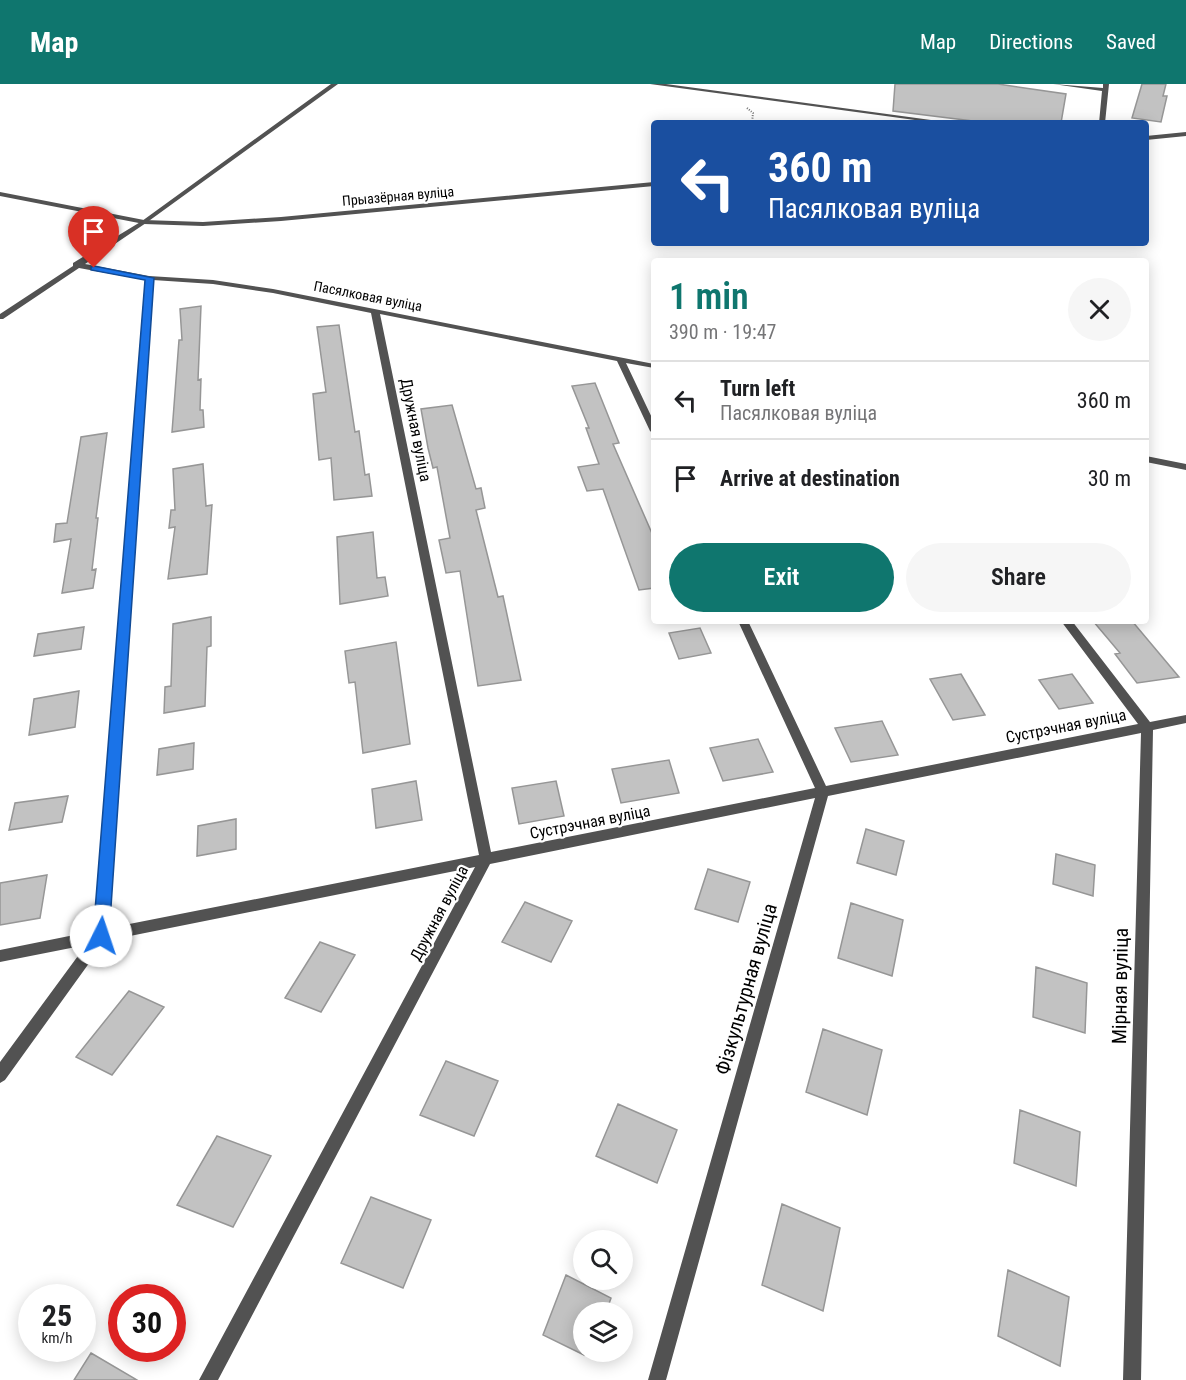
<!DOCTYPE html>
<html lang="en">
<head>
<meta charset="utf-8">
<style>
  :root { --surface:#fff; --page:#f6f6f6; --text:#202124; --muted:#757577; --line:#e0e0e0; --accent:#0f766e }
  body { margin:0; font-family:"Roboto Condensed",sans-serif; background:var(--page); color:var(--text); height:100vh; display:flex; flex-direction:column; font-size:22px; white-space:nowrap }
  * { box-sizing:border-box; margin:0 }
  p { font-size:20px; color:var(--muted) }
  .icon { flex:none; width:33px; height:33px; fill:none; stroke:currentColor; stroke-width:2; stroke-linecap:round; stroke-linejoin:round }
  .map { position:relative; flex:1; overflow:hidden }
  .side { position:absolute; left:651px; top:174px; width:498px; height:366px; display:flex; flex-direction:column; background:var(--surface); border-radius:6px; box-shadow:0 3px 15px #0003 }
  .side>* { flex:none }
  .banner { position:absolute; left:651px; top:36px; width:498px; height:126px; border-radius:6px; box-shadow:0 3px 15px #0003; background:#1a4fa0; color:#fff; overflow:hidden }
  .tools { position:absolute; left:573px; top:1146px; display:grid; gap:12px }
  .tools a { display:grid; place-items:center; width:60px; height:60px; border-radius:50%; background:var(--surface); box-shadow:0 3px 15px #0003; font-size:30px }
  .speed { position:absolute; left:18px; top:1200px; display:flex; gap:12px; font-size:30px; font-weight:700; text-align:center }
  .speed>* { display:grid; place-content:center; width:78px; height:78px; border-radius:50%; background:var(--surface); box-shadow:0 3px 15px #0003; line-height:1 }
  .speed small { font-size:15px; font-weight:400 }
  .speed .limit { border:9px solid #d22; background:#fff; color:#111 }
  .pin { position:absolute; display:grid; place-items:center; width:51px; height:51px; color:#fff; margin:-62px -26px; border-radius:50% 50% 50% 0; rotate:-45deg; box-shadow:0 0 6px #0007 }
  .pin .icon { rotate:45deg }
  .me { position:absolute; width:66px; margin:-33px; rotate:4deg; stroke-linejoin:round; filter:drop-shadow(0 0 4px #0008) }
  .turn { display:flex; align-items:center; gap:21px; height:126px; padding:0 18px; font-size:27px }
  .turn .icon { width:78px; height:78px; stroke-width:2.5 }
  .turn b { display:block; font-size:42px; line-height:51px }
  .round { display:grid; place-items:center; flex:none; width:63px; height:63px; border-radius:32px; background:var(--page) }
  .summary { display:flex; align-items:center; justify-content:space-between; height:102px; padding:0 18px }
  h1 { font-size:36px; font-weight:600; line-height:45px; color:var(--accent) }
  .primary-button { display:flex; gap:12px; margin-top:auto; padding:12px 18px }
  .primary-button a { flex:1; height:69px; border-radius:36px; background:var(--accent); color:#fff; font-size:24px; font-weight:600; line-height:69px; text-align:center }
  .primary-button a+a { background:var(--page); color:var(--text) }
  ul { padding:0; list-style:none }
  li { display:flex; align-items:center; gap:18px; height:78px; padding:0 18px; border-top:2px solid var(--line) }
  li div { flex:1 }
  li b { display:block; font-size:22px }
  li em { font-style:normal }
  header { display:flex; align-items:center; gap:36px; box-sizing:border-box; height:84px; padding:0 30px; background:var(--accent); color:#fff }
  header strong { font-size:28px }
  nav { display:flex; gap:33px; margin-inline-start:auto; font-size:21px }
  .map>svg:first-child { display:block }
  .building { fill:#c2c2c2; stroke:#969696; stroke-width:1.5 }
  .lines { fill:none; stroke-linecap:round; stroke-linejoin:round }
  .path { stroke:#747474; stroke-width:2; stroke-dasharray:1 1.5; stroke-linecap:butt }
  .minor { fill:#525252; fill-rule:evenodd }
  .tertiary { fill:#525252; fill-rule:evenodd }
  .route { fill:#1a73e8; stroke:#114b97; stroke-width:1.5 }
  .labels { text-anchor:middle; dominant-baseline:central; stroke-width:4.5; stroke-linejoin:round; paint-order:stroke }
  .far-street-label { font-size:14px; fill:#000; stroke:#fff }
  .street-label { font-size:16px; fill:#000; stroke:#fff }
  .near-street-label { font-size:20px; fill:#000; stroke:#fff }
</style>
</head>
<body>
<header>
<strong>Map</strong>
<nav><a>Map</a><a>Directions</a><a>Saved</a></nav>
</header>
<div class="map">
<svg width="1186" height="1296" viewBox="0 0 1186 1296">
  <rect width="100%" height="100%" fill="#fff"/>
  <path class="building" d="M895,0H998L1066,10L1061,39H989L893,27Z
    M1142,0H1166L1163,12H1167L1161,38L1132,34Z
    M201,222L198,296L201,295L200,326H203L204,343L172,348L179,256H182L180,225Z
    M339,241L355,348L359,347L365,391L369,390L372,412L334,416L331,374L319,376L313,310L326,308L317,243Z
    M595,299L619,359L613,360L654,454V504L639,506L603,405L587,407L578,383L599,380L586,344H589L572,302Z
    M452,321L476,405L481,404L485,424L476,426L498,513L503,512L521,596L478,602L460,487L446,489L439,456L450,454L437,383L433,384L428,364L421,325Z
    M107,349L96,434H98L92,486L96,485L93,504L62,509L71,455L54,458L56,440L67,439L81,353Z
    M203,380L206,422L212,421L207,490L168,495L175,443L169,444L171,426H175L173,385Z
    M373,448L377,494L385,493L388,512L340,520L337,453Z
    M211,533V562L207,563L205,622L164,629L165,603L171,602L173,540Z
    M1093,537H1132L1179,593L1137,599L1115,570L1120,569Z
    M84,543L81,565L34,572L38,550Z
    M700,544L711,569L679,575L669,549Z
    M396,558L410,660L363,669L355,598L349,599L345,567Z
    M961,590L985,631L953,636L930,595Z
    M1072,590L1093,619L1059,625L1039,596Z
    M79,607L75,643L29,651L34,615Z
    M882,637L898,671L851,678L835,644Z
    M758,655L773,688L723,697L710,664Z
    M194,659L193,685L157,691L159,665Z
    M669,676L679,709L621,719L612,685Z
    M416,697L422,736L376,744L372,705Z
    M556,697L564,732L519,740L512,704Z
    M68,712L62,738L9,746L15,719Z
    M236,735V765L197,772L198,742Z
    M866,745L904,757L896,791L857,779Z
    M1056,770L1095,781L1093,812L1053,800Z
    M708,785L750,798L738,838L695,825Z
    M47,791L40,834L0,841V799Z
    M525,818L572,837L551,878L502,858Z
    M851,819L903,836L892,892L838,874Z
    M320,858L355,871L321,928L285,914Z
    M1036,883L1087,899L1085,949L1033,933Z
    M129,907L164,923L112,991L76,973Z
    M823,945L882,966L867,1031L806,1008Z
    M446,977L498,997L474,1052L420,1031Z
    M618,1020L677,1046L657,1099L596,1072Z
    M1020,1026L1080,1048L1076,1102L1014,1079Z
    M217,1052L271,1072L233,1143L177,1121Z
    M371,1113L431,1136L403,1204L341,1179Z
    M782,1120L840,1144L823,1227L762,1201Z
    M1008,1186L1069,1213L1060,1282L998,1252Z
    M566,1191L611,1214L606,1228H584V1271L543,1251Z
    M91,1269L137,1296H74Z"/>
  <g class="lines">
    <path class="path" d="M747,24L753,29L752,39"/>
    <path class="minor" d="M331,0H338L146,139L85,180L149,192L213,196L273,205L654,280V284L626,279L654,338V350L650,347L617,277L380,230L491,768L815,704L738,537H748L826,702L1138,640L1061,537H1072L1150,638L1186,631V639L1153,646L1141,1296H1123L1141,649L828,712L666,1296H648L815,714L490,780L218,1296H199L475,783L105,857L5,996L0,999V978L86,861L0,878V866L94,847L145,196L79,184L3,235H0V230L73,182V179L142,137ZM153,196L213,200L273,209L371,229L479,771L109,844Z
      M650,0H666L953,39H937Z
      M1053,0L1103,4V0H1109L1105,39H1099L1102,7Z
      M1146,372L1186,380V386L1146,378Z"/>
    <path class="tertiary" d="M1186,48V52L1146,56V52Z
      M654,98V102L281,137L203,142L144,140L0,112V108L144,136L203,138L281,133Z"/>
  </g>
  <path class="route" d="M94,182L154,194L109,852L106,857L101,859L95,857L93,852L145,196L91,186V183Z"/>
  <g class="labels">
    <g class="far-street-label">
      <text transform="translate(398 112) rotate(-5)">Прыазёрная вуліца</text>
      <text transform="translate(368 212) rotate(11)">Пасялковая вуліца</text>
    </g>
    <g class="street-label">
      <text transform="translate(416 346) rotate(79)">Дружная вуліца</text>
      <text transform="translate(1066 642) rotate(-11)">Сустрэчная вуліца</text>
      <text transform="translate(590 738) rotate(-11)">Сустрэчная вуліца</text>
      <text transform="translate(439 829) rotate(-62)">Дружная вуліца</text>
    </g>
    <g class="near-street-label">
      <text transform="translate(1120 902) rotate(-89)">Мірная вуліца</text>
      <text transform="translate(746 905) rotate(-74)">Фізкультурная вуліца</text>
    </g>
  </g>
</svg>
<div class="tools">
<a><svg class="icon" aria-label="search" viewBox="0 0 24 24"><circle cx="10" cy="10" r="6"/><path d="M15 15l6 6"/></svg></a>
<a><svg class="icon" aria-label="layers" viewBox="0 0 24 24"><path d="M12 4l9 5-9 5-9-5zM3 14l9 5 9-5"/></svg></a>
</div>
<div class="speed"><div>25<small>km/h</small></div><div class="limit">30</div></div>
<div class="pin" style="left:94px;top:184px;background:#d93025"><svg class="icon" aria-label="arrive" viewBox="0 0 24 24"><path d="M6 21V4h12l-3 4 3 4H6"/></svg></div>
<svg class="me" style="left:101px;top:852px" viewBox="-20 -20 40 40"><circle r="19" fill="#fff"/><path d="M0-13L10 11 0 6-10 11z" fill="#1a73e8"/></svg>
<div class="banner">
<div class="turn"><svg class="icon" aria-label="left" viewBox="0 0 24 24"><path d="M17 20v-9H6M10 6l-5 5 5 5"/></svg><div><b>360 m</b>Пасялковая вуліца</div></div>
</div>
<section class="side">
<div class="summary"><div><h1>1 min</h1><p>390 m · 19:47</p></div><a class="round"><svg class="icon" aria-label="close" viewBox="0 0 24 24"><path d="M6 6l12 12M18 6L6 18"/></svg></a></div>
<ul>
<li><svg class="icon" aria-label="left" viewBox="0 0 24 24"><path d="M17 20v-9H6M10 6l-5 5 5 5"/></svg><div><b>Turn left</b><p>Пасялковая вуліца</p></div><em>360 m</em></li>
<li><svg class="icon" aria-label="arrive" viewBox="0 0 24 24"><path d="M6 21V4h12l-3 4 3 4H6"/></svg><div><b>Arrive at destination</b></div><em>30 m</em></li>
</ul>
<div class="primary-button"><a>Exit</a><a>Share</a></div>
</section>
</div>
</body>
</html>
